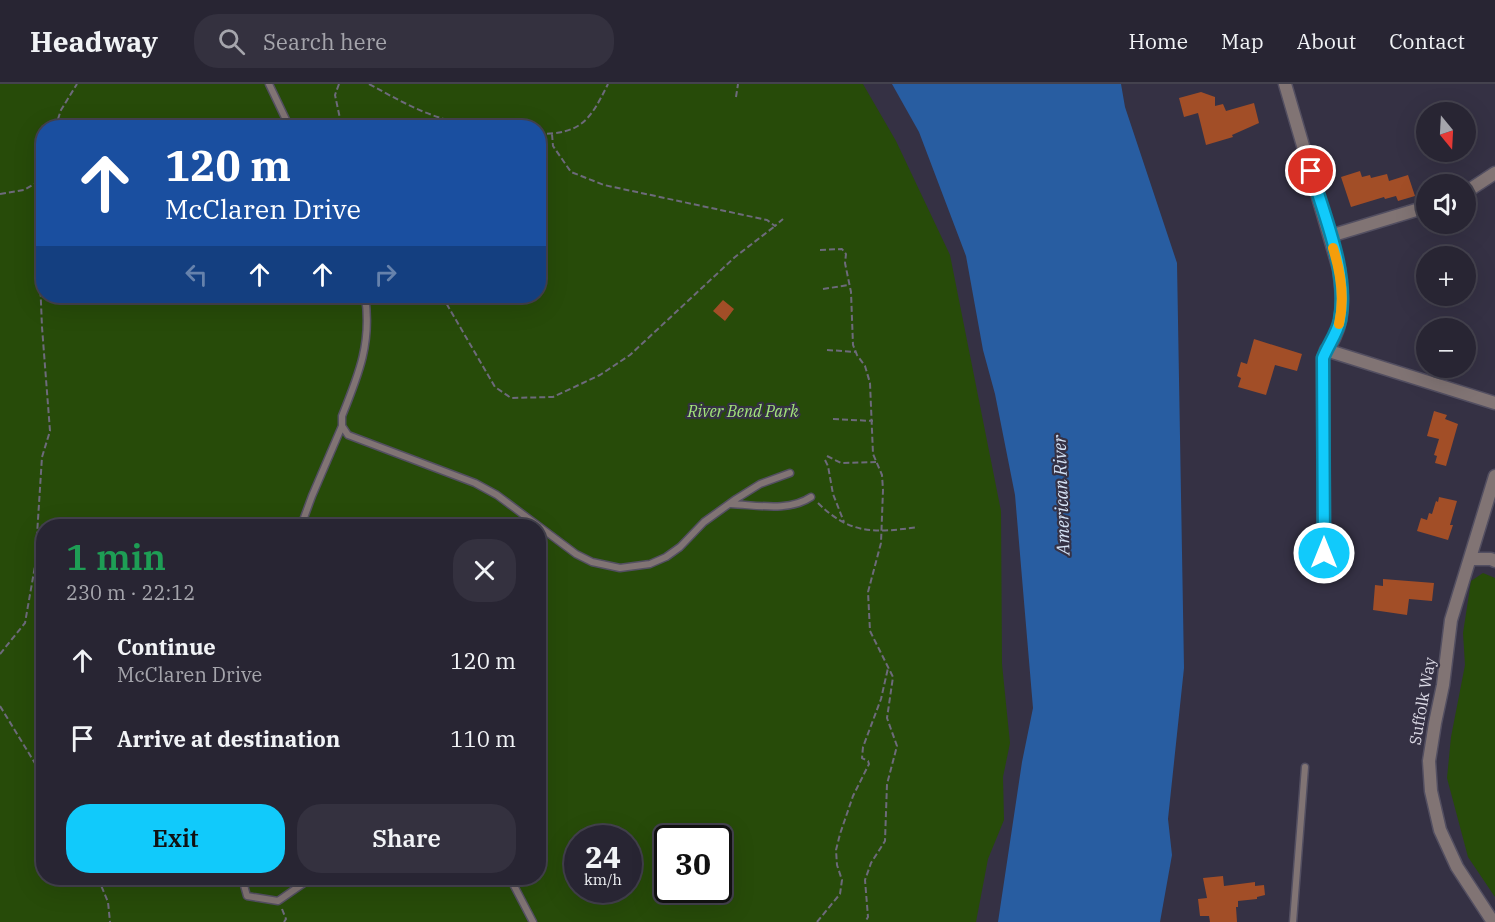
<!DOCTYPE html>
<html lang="en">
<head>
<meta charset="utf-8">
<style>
  :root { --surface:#282533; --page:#34313f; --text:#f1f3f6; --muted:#a5a5ac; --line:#44424e; --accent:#11cafb }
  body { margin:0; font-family:"IBM Plex Serif",serif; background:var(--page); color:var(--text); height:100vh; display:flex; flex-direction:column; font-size:22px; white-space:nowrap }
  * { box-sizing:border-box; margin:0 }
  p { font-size:20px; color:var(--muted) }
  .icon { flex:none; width:33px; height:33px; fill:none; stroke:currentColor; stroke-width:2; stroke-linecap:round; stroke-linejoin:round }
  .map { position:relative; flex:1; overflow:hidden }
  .side { position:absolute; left:36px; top:435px; width:510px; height:366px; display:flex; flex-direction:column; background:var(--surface); border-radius:24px; box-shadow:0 6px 24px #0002,0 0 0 2px var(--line) }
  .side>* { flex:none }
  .top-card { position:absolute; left:36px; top:36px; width:510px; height:183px; border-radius:24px; box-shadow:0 6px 24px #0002,0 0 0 2px var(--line); background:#1a4fa0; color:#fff; overflow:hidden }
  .needle { width:39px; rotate:162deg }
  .buttons { position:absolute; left:1416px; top:18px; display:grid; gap:12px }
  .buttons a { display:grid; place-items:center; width:60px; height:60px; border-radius:50%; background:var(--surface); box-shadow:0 6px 24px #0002,0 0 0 2px var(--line); font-size:30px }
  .speed { position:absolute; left:564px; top:741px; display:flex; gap:12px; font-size:30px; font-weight:700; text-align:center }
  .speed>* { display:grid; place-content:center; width:78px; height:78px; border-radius:50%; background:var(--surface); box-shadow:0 6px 24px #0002,0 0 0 2px var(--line); line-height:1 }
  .speed small { font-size:15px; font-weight:400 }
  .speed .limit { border:3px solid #111; border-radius:9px; background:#fff; color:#111 }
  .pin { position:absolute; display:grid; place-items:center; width:51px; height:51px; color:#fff; margin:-26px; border:3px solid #fff; border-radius:50%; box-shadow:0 2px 6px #0007 }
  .me { position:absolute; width:66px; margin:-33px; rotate:0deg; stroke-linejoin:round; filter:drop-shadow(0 0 4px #0008) }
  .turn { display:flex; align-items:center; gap:21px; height:126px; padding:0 30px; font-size:27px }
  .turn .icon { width:78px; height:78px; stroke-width:2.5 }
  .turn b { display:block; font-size:42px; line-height:51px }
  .lanes { display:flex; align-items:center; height:57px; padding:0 30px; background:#0003; justify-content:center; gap:30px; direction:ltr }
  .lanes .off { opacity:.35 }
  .round { display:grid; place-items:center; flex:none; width:63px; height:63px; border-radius:24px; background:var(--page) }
  .overview { display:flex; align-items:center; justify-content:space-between; height:102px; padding:0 30px }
  h1 { font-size:36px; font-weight:600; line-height:45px; color:#1e9e55 }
  .cta { display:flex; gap:12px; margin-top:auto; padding:12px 30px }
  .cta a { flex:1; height:69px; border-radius:24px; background:var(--accent); color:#111; font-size:24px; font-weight:600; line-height:69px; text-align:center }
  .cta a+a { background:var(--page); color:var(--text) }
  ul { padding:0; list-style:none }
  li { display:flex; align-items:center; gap:18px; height:78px; padding:0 30px }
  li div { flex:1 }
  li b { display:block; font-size:22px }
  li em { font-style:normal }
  header { display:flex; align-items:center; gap:36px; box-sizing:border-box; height:84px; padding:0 30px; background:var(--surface); border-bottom:2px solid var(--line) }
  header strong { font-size:28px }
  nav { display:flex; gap:33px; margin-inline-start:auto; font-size:21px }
  .search { width:420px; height:54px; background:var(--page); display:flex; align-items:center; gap:15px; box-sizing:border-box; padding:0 21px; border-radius:24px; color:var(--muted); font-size:22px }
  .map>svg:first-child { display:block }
  .green { fill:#274b09; fill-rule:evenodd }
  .water { fill:#285da1 }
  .building { fill:#a24e27 }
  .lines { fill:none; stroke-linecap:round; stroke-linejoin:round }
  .service-casing { stroke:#534f61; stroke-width:9 }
  .minor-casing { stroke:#534f61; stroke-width:15 }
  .path { stroke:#6d6a7b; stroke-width:2; stroke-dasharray:6 3; stroke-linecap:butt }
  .service { stroke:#817474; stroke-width:6 }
  .minor { stroke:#817474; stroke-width:12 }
  .route-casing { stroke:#0b83a3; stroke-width:15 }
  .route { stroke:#11cafb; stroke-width:10 }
  .slow { stroke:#f59e0b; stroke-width:10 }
  .labels { text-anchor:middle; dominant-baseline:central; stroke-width:4.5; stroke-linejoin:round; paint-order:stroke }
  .park-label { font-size:16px; font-style:italic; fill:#a3e57b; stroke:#353144 }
  .street-label { font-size:16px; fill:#dad8e4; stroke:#353144 }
  .water-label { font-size:18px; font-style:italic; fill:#d5e3f6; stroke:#353144 }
</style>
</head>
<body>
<header>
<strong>Headway</strong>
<div class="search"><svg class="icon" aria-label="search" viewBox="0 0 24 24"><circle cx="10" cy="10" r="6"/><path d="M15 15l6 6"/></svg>Search here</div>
<nav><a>Home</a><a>Map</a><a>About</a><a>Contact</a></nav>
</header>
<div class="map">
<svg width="1495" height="838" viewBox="0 0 1495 838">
  <rect width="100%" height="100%" fill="#353144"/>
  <path class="green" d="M0,0H863L896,57L950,171L1001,427L1002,580L1010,659L1003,693L1004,736L988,775L976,838H0ZM44,44H538V212H44ZM44,442H538V794H44ZM578,754H628V806H578ZM668,754H718V806H668Z
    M1483,489L1495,494V813L1468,773L1447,694L1451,653L1465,581L1463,549L1471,497Z"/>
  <path class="water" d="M892,0H1121L1125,23L1177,179L1184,584L1168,735L1172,771L1160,838H998L1022,678L1033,624L1015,411L995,310L983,266L966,172L919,48Z"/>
  <path class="building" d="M1201,8L1215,13V22L1223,20L1226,27L1254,19L1259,39L1232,51L1233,53L1206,61L1198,29L1184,33L1179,14Z
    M1360,87L1362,93L1370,91L1371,94L1387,90L1389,97L1408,91L1415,112L1398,117L1396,112L1385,115L1384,113L1351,123L1341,93Z
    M723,216L734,225L725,237L713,227Z
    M1254,255L1302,270L1297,287L1275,281L1266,311L1238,303L1241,294L1237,292L1241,278L1247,280Z
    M1434,327L1447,331L1445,335L1458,340L1446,382L1435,379L1437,372L1434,371L1439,355L1427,352Z
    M1439,413L1457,417L1450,441H1453L1448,456L1417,447L1421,434L1427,436L1429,429L1432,430L1436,417L1438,418Z
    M1383,495L1434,499L1432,517L1409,515L1407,531L1373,526L1375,501L1383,502Z
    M1223,792L1224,802L1255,798V802L1264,801L1265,811L1257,813V815L1238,817V823H1236L1237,838H1210L1209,832H1200L1198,815L1207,814L1203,794Z"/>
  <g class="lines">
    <defs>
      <path id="service" d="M269,0L290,44
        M365,212C372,258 359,290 342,332V342L348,351L475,399L497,411L576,470L592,478L620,484L650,480L666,473L680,463L704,438L736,415L760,400L790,389
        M731,420C757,421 789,428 811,413
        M301,442L312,412L342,342
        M242,794L247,812L278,817L304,799L308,794
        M510,794L533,838
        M1293,838L1305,683"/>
      <path id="minor" d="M1285,0L1339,185C1342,207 1345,231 1335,252C1332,260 1326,266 1323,274L1324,490
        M1466,108L1495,89
        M1330,152L1426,123
        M1326,266L1495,319
        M1471,475H1491L1495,477
        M1493,838L1457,783L1440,746L1431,707L1429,677L1435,639L1443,601L1451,536L1495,392"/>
    </defs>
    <use href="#service" class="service-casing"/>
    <use href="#minor" class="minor-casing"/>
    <path class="path" d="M339,0L335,11L342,44
      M369,0C411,23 436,37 485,44
      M736,13L738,0
      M55,44L61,26L77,0
      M538,50C582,50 590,36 608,0
      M552,50L553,62L571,88L604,101L767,136L775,142L783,135
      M0,110L24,106L36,99
      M820,166L842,165L846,170L845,179L851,208L853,261L857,271L865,282L870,299L873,370L882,391L883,406L881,459L868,508L870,547L893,593L887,634L897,662L887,700L885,757L871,779L865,796L868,833L865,838
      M823,205L849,201
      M442,212L495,303L511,314L553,313L600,291L630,271L735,173L775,142
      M827,266L856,268
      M833,335L873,337
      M827,372L841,379L876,378
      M825,376L828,382L833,410L844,438
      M818,419C850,451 876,449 918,443
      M0,570L25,539L35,482L42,373L50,347L42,243L36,99L44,77
      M0,622L44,694
      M98,794L108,818L110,838
      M282,825L286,835L284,838
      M817,838L840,810L842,796L837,781L836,766L840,750L853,712L869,680L868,677L862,674L863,663L881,615L888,584"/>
    <use href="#service" class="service"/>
    <use href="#minor" class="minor"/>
  </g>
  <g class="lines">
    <defs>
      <path id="route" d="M1311,87C1324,132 1349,188 1340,236C1337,250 1328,261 1323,274L1324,469"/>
    </defs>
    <use href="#route" class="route-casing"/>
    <use href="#route" class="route"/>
    <path class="slow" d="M1333,164C1341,189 1345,214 1339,240"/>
  </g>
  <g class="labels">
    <g class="park-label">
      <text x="743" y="327">River Bend Park</text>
    </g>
    <g class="street-label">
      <text transform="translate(1422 617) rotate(-80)">Suffolk Way</text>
    </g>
    <g class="water-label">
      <text transform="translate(1061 411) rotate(-92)">American River</text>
    </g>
  </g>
</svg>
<div class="buttons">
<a><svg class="needle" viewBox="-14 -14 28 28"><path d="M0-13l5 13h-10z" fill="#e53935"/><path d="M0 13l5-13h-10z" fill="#a5a5ac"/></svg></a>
<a><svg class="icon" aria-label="sound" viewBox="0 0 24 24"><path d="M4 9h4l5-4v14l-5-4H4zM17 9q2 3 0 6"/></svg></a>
<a>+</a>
<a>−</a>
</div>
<div class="speed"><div>24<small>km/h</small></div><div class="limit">30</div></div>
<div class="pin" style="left:1311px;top:87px;background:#d93025"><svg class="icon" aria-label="arrive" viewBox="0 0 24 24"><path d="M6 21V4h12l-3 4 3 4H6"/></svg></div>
<svg class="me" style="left:1324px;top:469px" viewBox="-20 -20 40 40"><circle r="17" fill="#11cafb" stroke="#fff" stroke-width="3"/><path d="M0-11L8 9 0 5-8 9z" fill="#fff"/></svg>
<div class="top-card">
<div class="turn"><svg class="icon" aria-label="ahead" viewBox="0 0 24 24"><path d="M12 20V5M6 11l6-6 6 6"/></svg><div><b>120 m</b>McClaren Drive</div></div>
<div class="lanes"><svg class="icon off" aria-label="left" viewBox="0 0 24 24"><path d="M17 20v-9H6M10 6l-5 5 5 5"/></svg><svg class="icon" aria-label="ahead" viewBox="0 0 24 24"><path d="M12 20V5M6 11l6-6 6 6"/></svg><svg class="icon" aria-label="ahead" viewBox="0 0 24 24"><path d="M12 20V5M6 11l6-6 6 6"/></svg><svg class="icon off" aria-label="right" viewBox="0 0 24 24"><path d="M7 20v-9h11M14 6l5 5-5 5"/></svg></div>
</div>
<section class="side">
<div class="overview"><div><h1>1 min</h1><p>230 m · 22:12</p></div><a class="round"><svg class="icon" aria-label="close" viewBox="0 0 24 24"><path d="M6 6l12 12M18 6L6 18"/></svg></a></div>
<ul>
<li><svg class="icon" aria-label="ahead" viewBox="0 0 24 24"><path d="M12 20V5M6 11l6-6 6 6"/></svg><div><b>Continue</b><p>McClaren Drive</p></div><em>120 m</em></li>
<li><svg class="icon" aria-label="arrive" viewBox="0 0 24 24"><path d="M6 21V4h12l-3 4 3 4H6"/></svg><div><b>Arrive at destination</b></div><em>110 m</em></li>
</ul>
<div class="cta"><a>Exit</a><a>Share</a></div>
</section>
</div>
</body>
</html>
